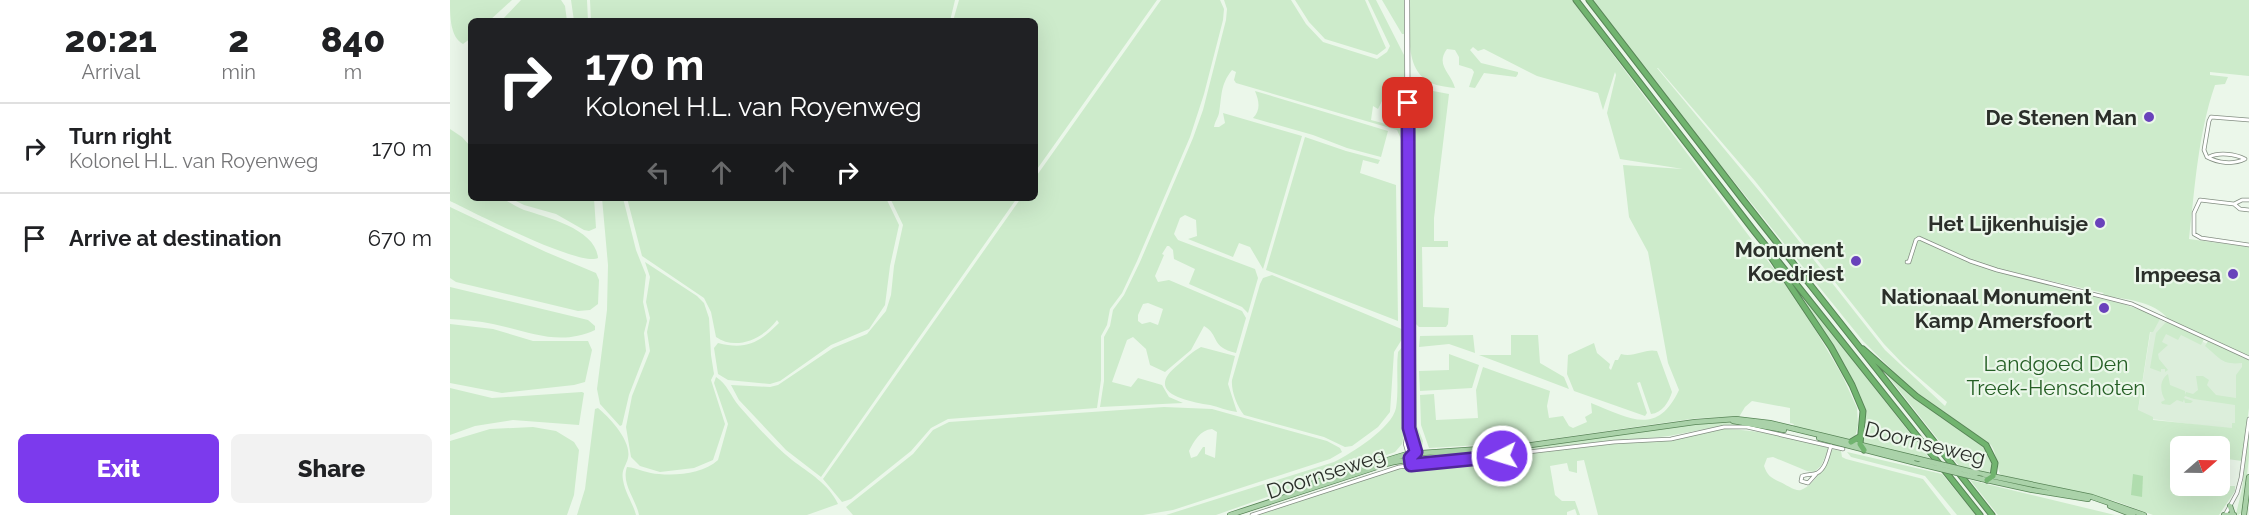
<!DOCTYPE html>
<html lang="en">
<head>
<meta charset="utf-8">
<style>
  :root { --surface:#fff; --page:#f2f2f2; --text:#202124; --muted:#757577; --line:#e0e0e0; --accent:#7c3aed }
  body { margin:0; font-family:Raleway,sans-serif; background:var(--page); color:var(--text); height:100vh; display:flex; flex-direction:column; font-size:22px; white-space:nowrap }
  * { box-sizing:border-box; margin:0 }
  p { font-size:20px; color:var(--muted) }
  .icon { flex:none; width:33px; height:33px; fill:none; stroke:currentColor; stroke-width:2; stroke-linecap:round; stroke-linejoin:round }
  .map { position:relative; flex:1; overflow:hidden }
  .sheet { display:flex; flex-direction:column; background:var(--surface); width:450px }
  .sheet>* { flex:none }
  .top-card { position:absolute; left:18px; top:18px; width:570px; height:183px; border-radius:9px; box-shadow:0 6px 24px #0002; background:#202124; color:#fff; overflow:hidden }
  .needle { width:39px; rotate:70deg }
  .buttons { position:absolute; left:1720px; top:436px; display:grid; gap:12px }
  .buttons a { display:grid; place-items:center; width:60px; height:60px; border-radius:9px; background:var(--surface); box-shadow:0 6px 24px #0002; font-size:30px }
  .pin { position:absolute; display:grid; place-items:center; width:51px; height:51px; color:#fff; margin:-26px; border-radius:12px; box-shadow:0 3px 9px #0006 }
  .me { position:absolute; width:66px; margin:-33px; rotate:265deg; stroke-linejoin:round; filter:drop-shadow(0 0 4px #0008) }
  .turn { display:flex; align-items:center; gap:21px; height:126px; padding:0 18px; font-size:27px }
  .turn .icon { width:78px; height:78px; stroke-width:2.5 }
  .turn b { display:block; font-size:42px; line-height:51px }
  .lanes { display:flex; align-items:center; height:57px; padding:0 18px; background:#0003; justify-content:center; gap:30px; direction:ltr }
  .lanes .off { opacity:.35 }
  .eta { display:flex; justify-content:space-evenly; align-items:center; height:102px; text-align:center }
  .eta b { font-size:36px; font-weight:800; line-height:42px }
  .primary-button { display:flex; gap:12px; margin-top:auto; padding:12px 18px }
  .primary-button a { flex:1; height:69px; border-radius:9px; background:var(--accent); color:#fff; font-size:24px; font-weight:800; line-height:69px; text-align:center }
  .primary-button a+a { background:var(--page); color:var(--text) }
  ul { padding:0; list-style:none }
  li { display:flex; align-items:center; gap:18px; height:90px; padding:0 18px; border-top:2px solid var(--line) }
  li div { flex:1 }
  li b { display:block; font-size:22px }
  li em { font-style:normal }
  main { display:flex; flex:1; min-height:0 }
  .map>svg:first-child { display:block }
  .built { fill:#dceedb }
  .green { fill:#cdebcb; fill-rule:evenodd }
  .water { fill:#b0ddae }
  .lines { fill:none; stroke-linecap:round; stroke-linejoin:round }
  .street-casing { stroke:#838e82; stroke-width:4.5 }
  .secondary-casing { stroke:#838e82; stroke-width:6 }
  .primary-casing { stroke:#588557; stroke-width:6 }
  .highway-casing { stroke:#588557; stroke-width:7 }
  .street { stroke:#fff; stroke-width:3 }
  .secondary { stroke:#fff; stroke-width:4.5 }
  .primary { stroke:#aad2a9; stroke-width:4.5 }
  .highway { stroke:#71b46f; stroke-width:5 }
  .primary-bridge-casing { stroke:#588557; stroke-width:6; stroke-linecap:butt }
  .primary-bridge { stroke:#aad2a9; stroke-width:4.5 }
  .route-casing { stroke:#51269a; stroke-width:15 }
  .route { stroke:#7c3aed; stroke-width:10 }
  .poi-dot { fill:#6942bb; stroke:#ebf7ea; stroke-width:2 }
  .labels { text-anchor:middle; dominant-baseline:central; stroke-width:4.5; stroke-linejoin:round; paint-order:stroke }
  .poi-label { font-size:21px; font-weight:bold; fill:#2b2f2a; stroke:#ebf7ea; text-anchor:end }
  .park-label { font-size:21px; fill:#255f25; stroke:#ebf7ea }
  .street-label { font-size:21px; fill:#2b2f2a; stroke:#ebf7ea }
</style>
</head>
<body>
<main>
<section class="sheet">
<div class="eta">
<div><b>20:21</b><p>Arrival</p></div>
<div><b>2</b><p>min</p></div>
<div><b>840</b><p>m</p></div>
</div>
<ul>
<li><svg class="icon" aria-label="right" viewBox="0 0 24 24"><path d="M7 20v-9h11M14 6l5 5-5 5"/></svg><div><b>Turn right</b><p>Kolonel H.L. van Royenweg</p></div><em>170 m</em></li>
<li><svg class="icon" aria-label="arrive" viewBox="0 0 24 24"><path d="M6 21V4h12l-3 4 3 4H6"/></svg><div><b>Arrive at destination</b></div><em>670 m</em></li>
</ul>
<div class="primary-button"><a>Exit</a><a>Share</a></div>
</section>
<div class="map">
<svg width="1799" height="515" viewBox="0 0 1799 515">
  <rect width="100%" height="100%" fill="#ebf7ea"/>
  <path class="built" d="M1703,316L1794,363L1785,430L1687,417Z"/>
  <path class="green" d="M0,0H62L39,21H21V38L13,44C0,37 0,16 0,0Z
    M71,0H111L115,6L117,21H51Z
    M121,0H137L138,21H124Z
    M140,0H505L500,21H141Z
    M509,0H707L585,172V21H503Z
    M711,0H770L774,9L773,20L754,94L740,137L687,261L672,293L660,309L657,325L651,336V380L647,408L498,419L481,428L461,451L401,499L392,502L373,479L571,198H585V178Z
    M774,0H841L856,24L873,42L927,59L937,52L940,46L918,0H926L954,55L955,79H940L935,81L933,99L928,109L923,106L921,120L955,129L954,324L951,311V139L947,130L786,83L784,80L786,72L782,70C770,85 772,96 769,113C768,118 765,121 764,127H769L775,123L773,113L852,136L813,269L800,247L789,243L783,257L738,239L747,236L746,220L735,215L730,218L724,234L728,240L805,269L808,278L798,313L792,307L739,284L745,269L724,259L723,250L719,246H717L712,254L714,255L705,276L708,282L719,280L792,311L796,318L786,353C760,347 770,335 754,326L741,350L715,372L700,365L696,349L683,337L677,340L662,382L681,387L688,378L712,385L719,397L733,403L650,407L654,381V337L660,326L663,310L674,295L690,262L743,138L753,110L776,20L777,9ZM698,303L713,309L708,325L700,322L692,324L688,321V315L693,304Z
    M845,0H915L936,48L927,55L875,39L859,22Z
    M932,0H954V34H952Z
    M960,0H1122L1350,304L1392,375L1407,408L1408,425L1404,441L1343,426L1344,424L1340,423V408L1302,401L1295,407L1289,417L1248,418L1080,442L979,448L971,425L970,395L984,394L986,420L1028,418L1026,390L1033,367L1100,391L1097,406L1099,418L1113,416L1119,426L1123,428L1137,422L1135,417L1142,413L1141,403C1179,418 1207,437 1229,390L1218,363L1198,252L1179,217L1173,165L1233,169L1170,159L1157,113L1166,75L1165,72L1153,110L1148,93L1087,76L1034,49L1028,51L1023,47L1020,50L1031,63L1068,72V74L1066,77L1034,73L1025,88L1019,87L1024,72L1022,69L1009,65V57L1005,50L997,49C985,65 1001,73 1005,88C997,87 988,86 981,83C952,69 961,27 960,0Z
    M1143,0H1799V76L1760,72V75L1778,77L1775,84L1765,85C1748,134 1745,187 1739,239L1799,247V356L1718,319C1705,301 1673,299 1652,295L1654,293L1645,291L1544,268L1600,284L1599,286L1673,304L1703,314L1710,319L1703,332H1700L1688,410L1703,417V420L1782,428V423H1785V405L1744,399L1735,396L1734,398L1743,401L1741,403H1735L1734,399L1733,402L1727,400L1720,405L1712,404L1711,402L1715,400C1710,392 1709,380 1718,374L1720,385L1735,391V395L1736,392L1743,394L1748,390L1746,376H1753L1759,380L1757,385L1766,395L1786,398V375L1792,367V363C1772,365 1771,359 1755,346L1758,341L1799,360V408L1792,461L1770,458V447H1731V486H1785V491L1769,515H1703L1665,501L1552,477C1545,467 1548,455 1541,445L1460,388L1413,341L1252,142ZM1207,68H1208L1305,181L1434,344L1453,364L1497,402L1495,406L1435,350L1315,198Z
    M805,91L938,131L931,157L897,148L863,135L803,118C811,110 809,101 805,91Z
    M983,91L999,94L984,218V241H998V247H972L973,307L999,308L998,324L996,327H969L963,321L961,107L967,96Z
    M0,129L12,137L21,147V198C30,198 45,195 53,199C60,202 66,207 74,210C96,217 146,229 148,258C129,267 23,212 0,201Z
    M855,137L896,151L930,160L928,164L913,160L910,173L946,185L948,321L816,270Z
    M60,198H144L146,228L139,231L134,230L106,214L74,205Z
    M152,198H173L186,250L196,275L193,302L197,321L194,333L196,351L179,395L172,425L170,426L150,404L147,389L157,310L158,265Z
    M177,198H436L449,225L440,266L435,305L419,329L381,345L330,381L320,384L278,380L268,374L264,348L268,343C296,350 309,343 329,323L327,320C313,339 286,351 266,337L261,312L254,298L192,256Z
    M440,198H567L371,477L336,450L289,400L281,385L320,387L328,385L383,348L417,334L436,311L441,295L444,266L453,225Z
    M0,207L96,252L146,273L149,280L148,304L140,310L128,311L6,282L0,278Z
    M195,262L247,296L254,303L259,318L261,355L264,374L261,380L275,424L263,460L244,468L210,472L190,466L181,457L176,427L182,396L200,351L197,332L200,318L196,302L200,277Z
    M822,275L954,330V336L944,352L940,412L928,427L902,446L895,447L874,437L794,415C787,406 781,391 782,380L810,284L813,278Z
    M0,287L138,320L145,326V330C109,347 78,331 43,324C29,321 14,320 0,319Z
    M1347,289L1481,460L1411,443L1415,418L1383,347Z
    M1716,322L1754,339L1751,345L1731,335L1728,340L1716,334L1712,342L1718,345L1708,354L1709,359L1718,370L1715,372V369H1711V372L1700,368L1706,333Z
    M0,324L43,329L83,341H138L142,350L135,382L124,385L52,393L0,383Z
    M1023,335L1025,353L999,344L969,347L970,336Z
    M1061,335H1088L1090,363L1114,377L1119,389L1029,355H1061Z
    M1144,343L1147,353L1160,364L1159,368L1161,370L1165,360H1168L1171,354C1184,358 1195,348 1207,351L1222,392C1219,402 1212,413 1201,414L1190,382L1187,383L1197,413L1195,416L1124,391L1117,374L1118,355Z
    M954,345L955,431L952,444L945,452L766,515H716L884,462C902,453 942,428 946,408C949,389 946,370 948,352Z
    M751,347L785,356L778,384L787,412C778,411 769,407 760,405C737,401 692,393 729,364C736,358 743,351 751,347Z
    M999,354L1029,365L1022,388L970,391L969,371L999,370Z
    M962,364H966L967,426L973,441L972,447L967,443L963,432Z
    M1433,370L1490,417L1536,447L1543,464L1541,471L1537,473L1509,466Z
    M266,377C278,385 280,395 289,406C305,424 323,445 342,460C359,473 379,484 388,504L357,515H189C186,499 171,484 177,467C188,468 198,474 209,474C228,476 254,473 268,460L278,424L264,383Z
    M0,388L42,398L132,392L134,393L129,425L63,420L25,426L0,435Z
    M714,407L762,409L877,441L890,448L892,452L880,459L723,510L693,515H403L396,507L463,454L483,430L499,422ZM762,429L767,432L765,458L755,454V447H753L747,456L741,458L739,451C744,441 750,430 762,429Z
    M148,408C159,417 182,441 178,458C176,466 171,470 173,480C175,493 183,503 186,515H127L135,489L145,409Z
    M1280,422L1302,423L1314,426L1276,425L1219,436L978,461V458L1083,446L1254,423Z
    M83,427L106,431L124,442L129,450L124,495L117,515H0V441L40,429Z
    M1275,429C1311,430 1344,438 1379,448L1371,466L1364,472L1357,471L1323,457L1317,458L1314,466C1317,475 1321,478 1330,482C1335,484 1346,492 1351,490C1365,485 1378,461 1382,449L1391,451L1392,457L1396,459L1473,479L1501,515H1148L1134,460L1127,461V473L1119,471L1117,463L1100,466L1105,495L1112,501H1125L1130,515H1127L1125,509L1117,512V515H808L946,469L1175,442L1207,441Z
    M1799,430V457L1793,512L1788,515L1786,514L1792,489Z
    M1397,452L1492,474L1526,515H1507L1475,476L1401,457Z
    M1520,480L1665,515H1548Z"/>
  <path class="water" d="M1683,474L1693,476L1692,497L1681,495Z"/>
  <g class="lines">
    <defs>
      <path id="street" d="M1759,157C1769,152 1785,154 1795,159C1783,165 1768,163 1757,157L1754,150L1759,121L1761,117L1799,120
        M1799,200H1792L1784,204L1790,209L1799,210
        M1784,204L1750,200L1744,213V234L1751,238L1799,245
        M1457,262H1459L1466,240L1469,238L1520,261L1547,270L1682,304L1799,358
        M1366,474L1358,483L1351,481L1352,476C1357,474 1363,475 1367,473C1376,469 1378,454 1381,446
        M802,515L949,467L1164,442L1221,439L1274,427H1297L1393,449
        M1775,515L1787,493L1791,478L1799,419"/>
      <path id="secondary" d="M957,0L959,428L956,444L960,458L966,452L959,428"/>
      <path id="primary" d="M1283,421L1334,430
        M1369,438L1470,464
        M1527,473L1642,497L1694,515
        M1532,479L1582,490L1638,499
        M853,490L861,484L888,475L957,454L1074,446L1245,422L1286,419L1320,423L1465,458
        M1660,506L1683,515
        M1780,506L1783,515
        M780,515L936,464C962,457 990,459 1016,451
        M1774,515H1784
        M1794,515L1799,477"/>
      <path id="highway" d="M1126,0L1304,231L1530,515
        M1139,0L1294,201L1542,515
        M1321,257L1381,347L1402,385L1413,411L1410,444L1414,450
        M1413,349L1466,396L1536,445L1545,463L1543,476L1537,480
        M1401,442L1411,436"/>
    </defs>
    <use href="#street" class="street-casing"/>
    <use href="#secondary" class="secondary-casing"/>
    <use href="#primary" class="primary-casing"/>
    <use href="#highway" class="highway-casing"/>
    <use href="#street" class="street"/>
    <use href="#secondary" class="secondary"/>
    <use href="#primary" class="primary"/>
    <use href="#highway" class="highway"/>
    <defs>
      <path id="primary-bridge" d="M1465,458L1527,473
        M1470,464L1532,479"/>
    </defs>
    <use href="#primary-bridge" class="primary-bridge-casing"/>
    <use href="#primary-bridge" class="primary-bridge"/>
  </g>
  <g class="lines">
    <defs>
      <path id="route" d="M958,103L959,428L966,452L960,458L961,465L1052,456"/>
    </defs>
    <use href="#route" class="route-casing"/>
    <use href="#route" class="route"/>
  </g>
  <g class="poi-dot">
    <circle cx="1699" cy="117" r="6"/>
    <circle cx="1650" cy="223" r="6"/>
    <circle cx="1406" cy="261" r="6"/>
    <circle cx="1783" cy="274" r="6"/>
    <circle cx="1654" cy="308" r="6"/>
  </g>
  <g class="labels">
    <g class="poi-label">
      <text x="1687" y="117">De Stenen Man</text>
      <text x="1638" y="223">Het Lijkenhuisje</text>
      <text x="1394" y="249">Monument<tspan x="1394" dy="24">Koedriest</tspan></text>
      <text x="1771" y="274">Impeesa</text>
      <text x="1642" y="296">Nationaal Monument<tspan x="1642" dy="24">Kamp Amersfoort</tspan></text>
    </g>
    <g class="park-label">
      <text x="1606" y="363">Landgoed Den<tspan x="1606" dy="24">Treek-Henschoten</tspan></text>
    </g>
    <g class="street-label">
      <text transform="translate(1475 443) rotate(14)">Doornseweg</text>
      <text transform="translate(876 473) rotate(-18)">Doornseweg</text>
    </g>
  </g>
</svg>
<div class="buttons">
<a><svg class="needle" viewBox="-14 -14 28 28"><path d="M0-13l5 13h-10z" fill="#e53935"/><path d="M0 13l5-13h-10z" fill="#757577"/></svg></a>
</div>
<div class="pin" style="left:958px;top:103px;background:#d93025"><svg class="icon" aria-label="arrive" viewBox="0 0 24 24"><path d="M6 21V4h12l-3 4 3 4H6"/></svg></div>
<svg class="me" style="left:1052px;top:456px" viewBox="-20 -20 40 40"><circle r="17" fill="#7c3aed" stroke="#fff" stroke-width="3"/><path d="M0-11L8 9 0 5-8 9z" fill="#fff"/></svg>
<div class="top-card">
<div class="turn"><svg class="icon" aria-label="right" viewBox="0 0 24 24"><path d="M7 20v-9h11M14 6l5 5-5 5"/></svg><div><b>170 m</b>Kolonel H.L. van Royenweg</div></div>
<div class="lanes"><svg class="icon off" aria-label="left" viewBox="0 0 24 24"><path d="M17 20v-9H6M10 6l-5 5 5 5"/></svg><svg class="icon off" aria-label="ahead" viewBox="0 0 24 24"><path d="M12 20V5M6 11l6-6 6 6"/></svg><svg class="icon off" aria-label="ahead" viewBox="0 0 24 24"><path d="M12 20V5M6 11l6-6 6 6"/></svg><svg class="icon" aria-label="right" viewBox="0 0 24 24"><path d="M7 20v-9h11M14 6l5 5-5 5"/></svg></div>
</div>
</div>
</main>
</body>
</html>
